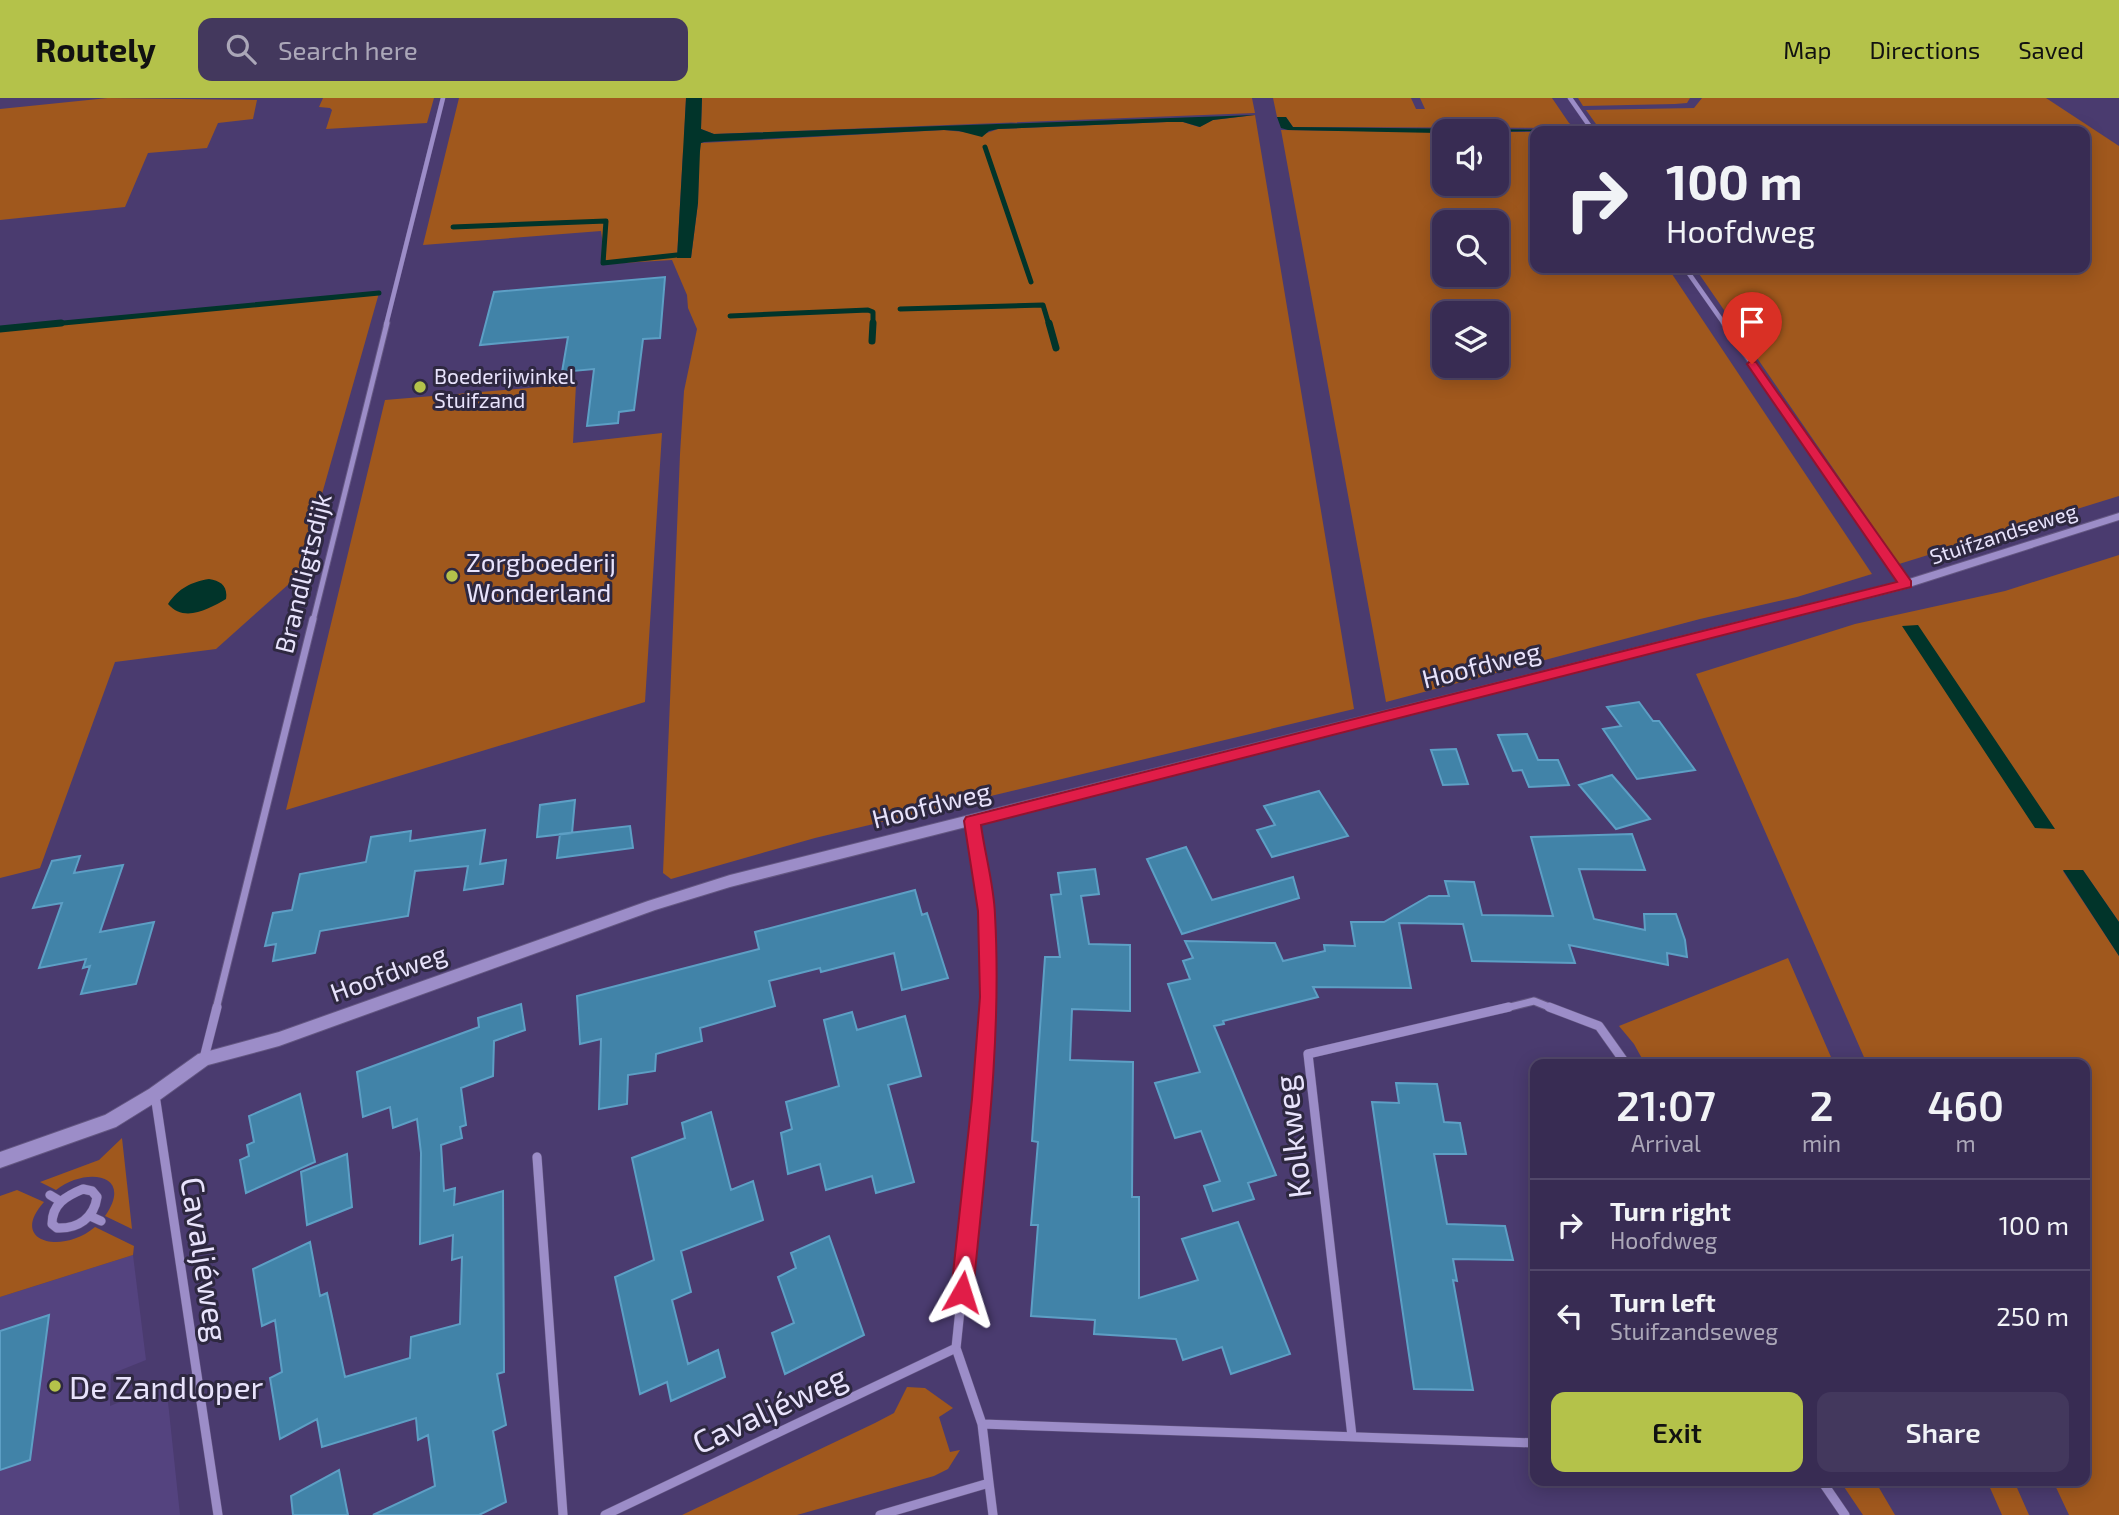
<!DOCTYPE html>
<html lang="en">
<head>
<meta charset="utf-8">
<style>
  :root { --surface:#382c53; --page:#43385d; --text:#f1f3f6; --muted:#aba7b8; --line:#52486a; --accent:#b4c24a }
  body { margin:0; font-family:"Exo 2",sans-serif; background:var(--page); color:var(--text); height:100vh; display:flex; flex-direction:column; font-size:26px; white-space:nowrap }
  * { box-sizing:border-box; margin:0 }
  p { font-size:23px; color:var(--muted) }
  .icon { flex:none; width:38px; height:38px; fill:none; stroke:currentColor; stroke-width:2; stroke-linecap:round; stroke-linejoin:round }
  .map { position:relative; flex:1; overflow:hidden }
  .details { position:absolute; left:1530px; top:961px; width:560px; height:427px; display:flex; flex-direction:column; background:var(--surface); border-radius:14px; box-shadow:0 4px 18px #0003,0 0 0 2px var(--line) }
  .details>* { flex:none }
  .banner { position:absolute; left:1530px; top:28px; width:560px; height:147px; border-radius:14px; box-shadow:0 4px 18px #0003,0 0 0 2px var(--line); background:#382c53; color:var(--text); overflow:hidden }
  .buttons { position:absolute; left:1432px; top:21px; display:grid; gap:14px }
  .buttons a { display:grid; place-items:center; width:77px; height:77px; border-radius:14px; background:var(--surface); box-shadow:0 4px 18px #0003,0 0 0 2px var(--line); font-size:35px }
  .pin { position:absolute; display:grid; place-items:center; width:60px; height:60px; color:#fff; margin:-72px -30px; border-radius:50% 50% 50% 0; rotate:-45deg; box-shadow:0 0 7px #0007 }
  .pin .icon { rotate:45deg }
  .me { position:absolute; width:77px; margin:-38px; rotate:6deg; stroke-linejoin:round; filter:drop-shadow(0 0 5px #0008) }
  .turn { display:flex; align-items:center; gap:24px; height:147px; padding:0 21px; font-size:32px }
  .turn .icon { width:91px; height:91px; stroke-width:2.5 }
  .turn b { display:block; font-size:49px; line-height:60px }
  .eta { display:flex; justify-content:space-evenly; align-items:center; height:119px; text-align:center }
  .eta b { font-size:42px; font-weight:600; line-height:49px }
  .action { display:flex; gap:14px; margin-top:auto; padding:14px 21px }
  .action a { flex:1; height:80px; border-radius:14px; background:var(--accent); color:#111; font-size:28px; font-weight:600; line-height:80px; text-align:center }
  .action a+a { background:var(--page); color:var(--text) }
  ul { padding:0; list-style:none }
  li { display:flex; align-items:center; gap:21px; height:91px; padding:0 21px; border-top:2px solid var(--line) }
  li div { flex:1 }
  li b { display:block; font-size:26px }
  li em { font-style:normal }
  header { display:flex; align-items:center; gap:42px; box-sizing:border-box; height:98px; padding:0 35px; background:var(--accent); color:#111 }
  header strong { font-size:33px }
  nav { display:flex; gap:38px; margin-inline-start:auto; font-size:24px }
  .search { width:490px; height:63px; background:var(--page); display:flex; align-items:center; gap:18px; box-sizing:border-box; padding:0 24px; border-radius:14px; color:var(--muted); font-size:26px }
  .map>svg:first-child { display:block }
  .built { fill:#54437f }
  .green { fill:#a0581d; fill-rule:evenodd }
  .water { fill:#01342a }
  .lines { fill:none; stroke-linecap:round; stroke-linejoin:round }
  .stream-far1 { stroke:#01342a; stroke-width:5 }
  .stream { stroke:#01342a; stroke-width:7 }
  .building { fill:#4183a8; stroke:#5d9fc5; stroke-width:2 }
  .street-far3-casing { stroke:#645782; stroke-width:5 }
  .street-far2-casing { stroke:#645782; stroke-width:7 }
  .street-far1-casing { stroke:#645782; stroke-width:9 }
  .street-casing { stroke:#645782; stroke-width:10 }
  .secondary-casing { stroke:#645782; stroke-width:2 }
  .street-far3 { stroke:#9c8dc8; stroke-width:4.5 }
  .street-far2 { stroke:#9c8dc8; stroke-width:5 }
  .street-far1 { stroke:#9c8dc8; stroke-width:7 }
  .street { stroke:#9c8dc8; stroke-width:9 }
  .secondary { fill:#9c8dc8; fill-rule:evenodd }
  .route { fill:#e11d48; stroke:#92132f; stroke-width:2 }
  .poi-dot { fill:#b4c24a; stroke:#2e2840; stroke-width:2.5 }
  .labels { text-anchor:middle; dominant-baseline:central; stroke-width:6; stroke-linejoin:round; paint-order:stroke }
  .far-poi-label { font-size:21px; fill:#e8e3fc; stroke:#2e2840; text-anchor:start }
  .far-street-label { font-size:21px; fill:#e8e3fc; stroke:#2e2840 }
  .poi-label { font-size:26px; fill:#e8e3fc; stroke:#2e2840; text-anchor:start }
  .street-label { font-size:26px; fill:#e8e3fc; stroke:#2e2840 }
  .near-street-label { font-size:32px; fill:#e8e3fc; stroke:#2e2840 }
  .near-poi-label { font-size:32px; fill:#e8e3fc; stroke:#2e2840; text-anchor:start }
</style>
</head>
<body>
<header>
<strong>Routely</strong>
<div class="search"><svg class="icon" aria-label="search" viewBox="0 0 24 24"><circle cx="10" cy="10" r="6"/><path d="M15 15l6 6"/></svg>Search here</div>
<nav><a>Map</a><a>Directions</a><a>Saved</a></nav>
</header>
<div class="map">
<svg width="2119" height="1417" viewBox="0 0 2119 1417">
  <rect width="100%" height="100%" fill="#4a3b6f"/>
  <path class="built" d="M133,1157L146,1262L111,1276L110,1308L166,1285L180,1417H0V1199Z"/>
  <path class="green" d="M108,0L257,2L253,21L218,25L207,50L148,55L125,109L0,122V11Z
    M323,0H434L427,25L326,31L332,12L330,10L319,9Z
    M459,0H686L684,42L701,45L944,32L984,36L998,31L1167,24H1183L1199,29L1213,22L1255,17L1354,611L815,740L671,781L663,775L680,356L684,293L697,231L688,210L687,197L672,162L606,166L601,133L423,147ZM699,53L698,105L691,160H677L683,54Z
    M702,0H1252L1255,15L714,36L701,31Z
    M1273,0H1411L1416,11H1425L1420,0H1552L1569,25L1576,30L1293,29L1286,19H1277Z
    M1578,0H1690L1687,5L1675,6L1583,8Z
    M1702,0H2046L2119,48V398L1899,466L1695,170H2084V33H1601L1586,12L1694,10Z
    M1281,32L1444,34V86H1496V34H1535V170H1668L1872,476L1797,499L1700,521L1386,604ZM1444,124H1496V177H1444ZM1444,215H1496V268H1444Z
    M379,195L299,477L216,551L115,564L40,770L0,780V231Z
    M576,286L573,345L662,335L645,604L286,712L385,302Z
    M2119,457V824L2083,772L2063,773L2119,858V1417H2069L2053,1383L2084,1382V966H1867L1696,576L1855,526L2005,493Z
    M1788,860L1834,966H1645L1634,946L1619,928Z
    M122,1040L132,1131L105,1118C135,1075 85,1069 56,1092L40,1084L99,1062Z
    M17,1092L44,1104C8,1144 62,1157 95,1129L134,1148L133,1157L0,1199V1098Z
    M907,1289L925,1290L953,1310L939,1319L950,1354L960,1352L948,1371L934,1378L797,1417H682L875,1325L894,1315Z
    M1840,1383H1875L1895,1417H1863Z
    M1987,1383H2014L2029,1417H2002Z"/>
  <path class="water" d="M686,0H702L701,31L714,36L1255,17L1213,22L1200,29L1183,24H1167L998,31L989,33L982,39L959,33L944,32L704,44L701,45L700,53L698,105L691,160H677Z
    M1277,19H1286L1293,29L1583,32L1438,35L1288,32L1281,30Z
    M209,481C221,483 228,488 226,501C209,511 184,525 168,506C179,490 191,484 209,481Z
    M1918,527L2055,731L2035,730L1902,528Z
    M2063,772H2083L2119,824V858Z"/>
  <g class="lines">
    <path class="stream-far1" d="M985,49L1031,184
      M453,129L606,123L603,165L677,157
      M900,211L1043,207L1049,227
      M730,218L868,212L873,214V227
      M42,227L379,195"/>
    <path class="stream" d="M1049,225L1056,250
      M0,231L61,225
      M872,243L873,225"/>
  </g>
  <path class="building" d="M665,179L660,240L643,241L634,312L619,314L618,325L587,328L594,271L562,274L568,239L480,247L494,194Z
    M1639,604L1653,623H1659L1695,672L1637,681L1603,631L1621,628L1607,609Z
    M1527,636L1538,662H1558L1569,687L1529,689L1522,672L1513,673L1498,637Z
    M1456,651L1468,686L1443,687L1431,652Z
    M1612,677L1650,721L1616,731L1579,687Z
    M1319,693L1348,738L1272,759L1257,732L1275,727L1264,708Z
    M575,702L572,735L537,739L540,707Z
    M630,728L633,750L557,760L560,736Z
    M485,732L480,766L506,762L503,786L464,792L468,768L415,773L408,818L320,833L315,855L273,863L276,846L265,848L273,815L292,812L300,776L366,764L371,739L411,733L410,743Z
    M1632,736L1645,772L1579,771L1594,821L1645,832L1644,816H1676L1685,842L1687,859L1667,855L1668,867L1569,847L1575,865L1472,863L1463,826L1399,825L1411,890L1313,889L1318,899L1223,923L1224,926L1214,928L1276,1077L1248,1085L1254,1101L1213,1113L1204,1088L1220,1083L1201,1033L1175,1040L1155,985L1200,974L1168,886L1190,881L1183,863L1193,860L1185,843L1275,845L1283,863L1325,853L1324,847L1355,848L1351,824H1384L1429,798H1449L1445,783L1474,784L1482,817L1553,818L1531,739Z
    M1186,749L1212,802L1293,779L1299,800L1182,836L1147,761Z
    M80,758L74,775L123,767L100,834L154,824L136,886L81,896L90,868L83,870L86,861L39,870L62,805L33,810L52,763Z
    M1095,771L1099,796L1081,798L1089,846L1130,847V913L1072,911L1070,962L1133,964L1132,1099H1139V1200L1198,1182L1182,1141L1238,1124L1290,1256L1231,1276L1222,1249L1183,1262L1176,1241L1094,1236L1095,1222L1031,1218L1038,1127H1031L1038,1044L1032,1043L1045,859H1060L1051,797L1061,796L1058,775Z
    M915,792L922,817L927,815L948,880L902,892L894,855L821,874L820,870L769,883L775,908L700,930L702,943L656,956L655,973L628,977L627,1006L599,1011L601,941L580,946L577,898L759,851L755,834Z
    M521,906L525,932L494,943L493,978L461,990L466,1027L460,1029L462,1040L441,1047L444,1093L455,1090L454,1107L503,1093L504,1274L497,1276L506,1327L493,1333L506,1404L479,1417H373L435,1388L428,1337L418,1342L416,1320L322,1349L317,1321L280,1341L270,1280L282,1274L275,1222L262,1228L253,1171L310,1144L320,1198L327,1195L345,1279L410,1260L411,1239L460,1226L462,1159L452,1162L453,1137L420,1146L421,1055L417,1021L393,1030L390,1009L363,1019L357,974L479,929L478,920Z
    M852,914L857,932L905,918L921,978L888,987L914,1084L876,1095L872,1078L826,1092L820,1066L788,1076L781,1035L792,1031L786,1004L839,988L824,922Z
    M1396,985L1437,986L1444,1024L1460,1025L1466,1056H1434L1447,1126L1505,1128L1513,1162L1453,1161L1457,1183L1453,1182L1473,1292L1414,1291L1372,1004L1399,1005Z
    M300,996L315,1064L246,1095L240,1062L249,1058L247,1047L254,1044L249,1018Z
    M711,1014L731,1092L753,1083L763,1122L681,1153L691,1194L672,1202L688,1266L718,1252L725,1279L671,1303L667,1284L640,1296L615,1179L654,1162L632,1060L685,1040L682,1025Z
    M347,1056L352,1109L307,1127L301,1074Z
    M829,1138L864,1237L785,1276L772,1235L794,1225L778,1179L796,1170L791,1155Z
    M49,1217L30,1362L0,1372V1233Z
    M339,1372L348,1417H293L291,1398Z"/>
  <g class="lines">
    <defs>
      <path id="street-far3" d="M1570,0L1593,33
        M1685,170L1725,227
        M386,227L443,0"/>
      <path id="street-far2" d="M1724,225L1906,486
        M313,523L387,225"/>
      <path id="street-far1" d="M972,723L987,813L988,911
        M216,911L313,521
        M1502,911L1534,903L1554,911"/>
      <path id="street" d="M1549,909L1599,928L1626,966
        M204,960L217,909
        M155,997L218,1417
        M537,1059L563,1417
        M83,1091L92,1093L97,1099C94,1120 78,1131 57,1130L52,1126C52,1106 66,1098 83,1091Z
        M50,1097L60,1103
        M90,1118L101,1123
        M982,1326L1535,1345
        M1352,1338L1308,956L1509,909
        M1821,1382L1845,1417
        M989,1385L993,1417
        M605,1417L956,1250
        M880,1417L989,1385L982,1326L956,1250L982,1001L988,909"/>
      <path id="secondary" d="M2119,415V422L1906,490L730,789L655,812L279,948L208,967L161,1001L116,1029L0,1070V1054L105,1017L149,991L198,956L279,934L648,803L730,777L1903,483Z"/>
    </defs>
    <use href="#street-far3" class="street-far3-casing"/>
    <use href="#street-far2" class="street-far2-casing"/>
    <use href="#street-far1" class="street-far1-casing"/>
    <use href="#street" class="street-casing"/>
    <use href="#secondary" class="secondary-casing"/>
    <use href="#street-far3" class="street-far3"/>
    <use href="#street-far2" class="street-far2"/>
    <use href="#street-far1" class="street-far1"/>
    <use href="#street" class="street"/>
    <use href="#secondary" class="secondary"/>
  </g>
  <path class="route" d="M1749,264H1756L1911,483V489L981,727C985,757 994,787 995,817C1002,943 985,1069 973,1194L970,1202L962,1205L954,1202L951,1194L972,1001L980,899L978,813L964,723L966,719L1897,484L1747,266Z"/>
  <g class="poi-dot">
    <circle cx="420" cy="289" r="7"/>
    <circle cx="452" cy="478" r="7"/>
    <circle cx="55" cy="1288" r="7"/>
  </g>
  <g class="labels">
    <g class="far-poi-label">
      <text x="434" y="277">Boederijwinkel<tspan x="434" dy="24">Stuifzand</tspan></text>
    </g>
    <g class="far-street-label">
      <text transform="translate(2003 435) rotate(-18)">Stuifzandseweg</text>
    </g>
    <g class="poi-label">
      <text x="466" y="463">Zorgboederij<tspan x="466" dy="30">Wonderland</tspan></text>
    </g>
    <g class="street-label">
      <text transform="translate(302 475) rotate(-76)">Brandligtsdijk</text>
      <text transform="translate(1481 566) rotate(-14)">Hoofdweg</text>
      <text transform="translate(931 706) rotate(-14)">Hoofdweg</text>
      <text transform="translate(388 874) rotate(-20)">Hoofdweg</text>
    </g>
    <g class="near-street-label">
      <text transform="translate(1291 1039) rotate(-97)">Kolkweg</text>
      <text transform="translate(206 1161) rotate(81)">Cavaljéweg</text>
      <text transform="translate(769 1310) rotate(-25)">Cavaljéweg</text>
    </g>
    <g class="near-poi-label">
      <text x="69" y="1288">De Zandloper</text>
    </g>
  </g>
</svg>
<div class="buttons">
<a><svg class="icon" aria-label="sound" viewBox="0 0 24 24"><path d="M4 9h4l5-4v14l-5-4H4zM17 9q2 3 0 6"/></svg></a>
<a><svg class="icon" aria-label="search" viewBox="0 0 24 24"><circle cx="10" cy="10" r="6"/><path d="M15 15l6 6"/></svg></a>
<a><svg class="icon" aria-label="layers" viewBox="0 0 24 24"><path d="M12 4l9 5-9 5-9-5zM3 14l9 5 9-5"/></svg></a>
</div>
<div class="pin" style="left:1752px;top:266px;background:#d93025"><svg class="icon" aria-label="arrive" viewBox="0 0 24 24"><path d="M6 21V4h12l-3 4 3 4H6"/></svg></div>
<svg class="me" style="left:962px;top:1194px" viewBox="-20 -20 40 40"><path d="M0-17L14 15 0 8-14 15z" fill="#e11d48" stroke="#fff" stroke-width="4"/></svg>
<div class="banner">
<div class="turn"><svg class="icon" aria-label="right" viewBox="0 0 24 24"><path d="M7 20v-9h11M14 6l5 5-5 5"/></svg><div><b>100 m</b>Hoofdweg</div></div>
</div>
<section class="details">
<div class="eta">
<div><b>21:07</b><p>Arrival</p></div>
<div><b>2</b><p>min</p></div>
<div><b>460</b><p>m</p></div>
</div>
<ul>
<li><svg class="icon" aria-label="right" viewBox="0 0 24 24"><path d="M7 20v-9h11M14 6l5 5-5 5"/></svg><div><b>Turn right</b><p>Hoofdweg</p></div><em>100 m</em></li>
<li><svg class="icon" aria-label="left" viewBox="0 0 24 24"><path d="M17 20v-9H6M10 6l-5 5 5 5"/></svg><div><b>Turn left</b><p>Stuifzandseweg</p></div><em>250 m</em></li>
</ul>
<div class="action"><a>Exit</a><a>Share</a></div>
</section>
</div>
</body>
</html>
